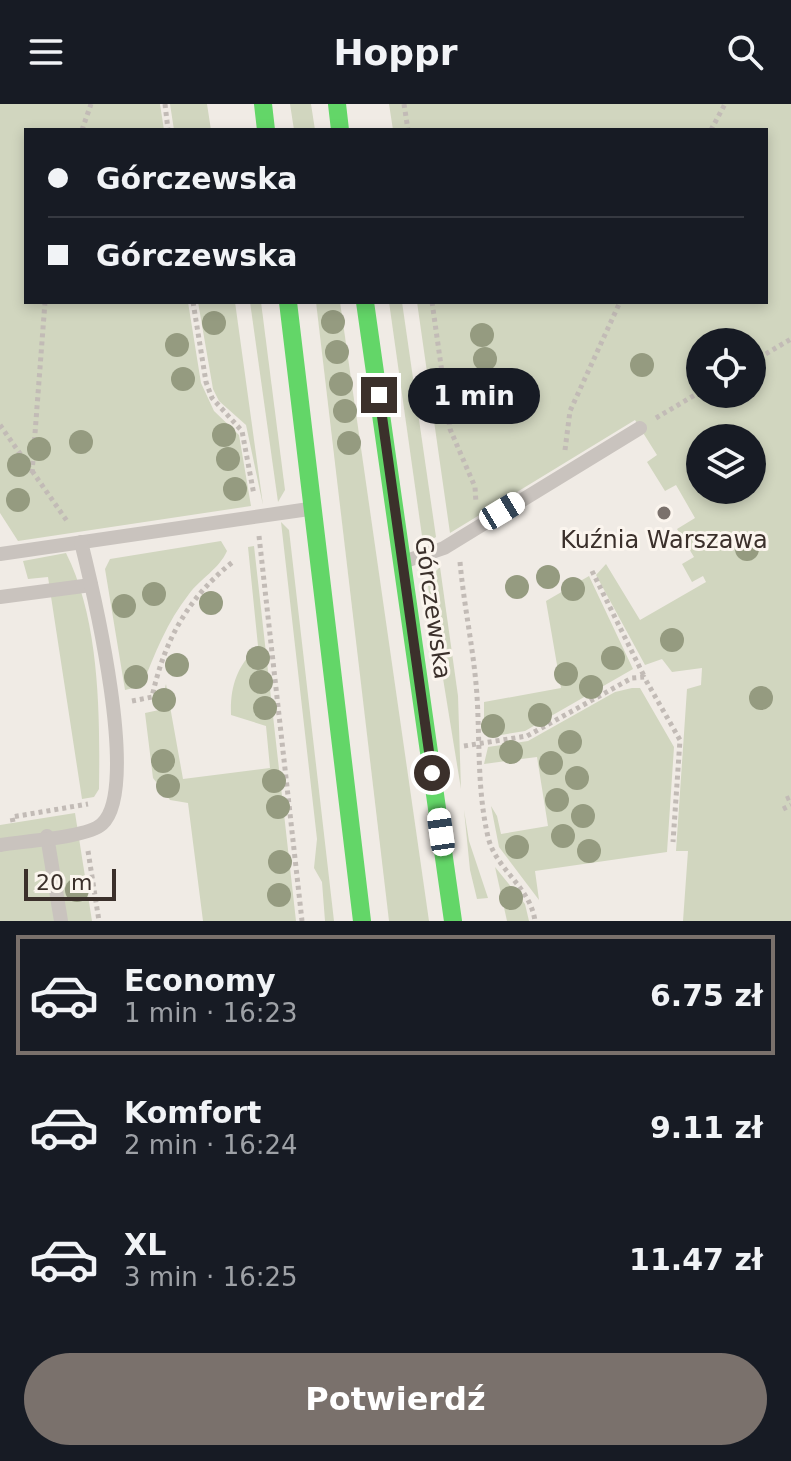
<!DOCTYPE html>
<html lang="pl">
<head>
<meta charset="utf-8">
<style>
	body { margin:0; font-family:"DejaVu Sans",sans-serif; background:#242831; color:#f1f3f6; height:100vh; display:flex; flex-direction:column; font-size:30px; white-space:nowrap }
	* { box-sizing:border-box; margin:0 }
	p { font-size:26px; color:#9ea1a6 }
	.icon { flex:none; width:44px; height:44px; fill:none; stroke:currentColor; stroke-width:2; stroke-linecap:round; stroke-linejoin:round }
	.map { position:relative; height:817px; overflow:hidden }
	.panel { display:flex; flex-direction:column; background:#171b24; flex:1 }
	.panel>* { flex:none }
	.top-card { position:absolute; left:24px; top:24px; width:744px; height:176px; border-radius:0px; box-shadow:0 4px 12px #0003; display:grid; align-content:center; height:176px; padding:0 24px; background:#171b24 }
	.fabs { position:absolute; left:686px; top:224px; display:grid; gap:16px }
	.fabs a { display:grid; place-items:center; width:80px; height:80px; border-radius:50%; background:#171b24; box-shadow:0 4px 12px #0003; font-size:40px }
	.scale { position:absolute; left:24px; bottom:20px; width:92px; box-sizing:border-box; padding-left:8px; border:4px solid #3b302b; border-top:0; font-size:22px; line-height:28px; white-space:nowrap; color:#3b302b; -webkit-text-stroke:6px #fbf5ee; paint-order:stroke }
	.end { position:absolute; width:36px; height:36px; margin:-18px; border:10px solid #3b302b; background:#fff; box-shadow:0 0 0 4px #fff }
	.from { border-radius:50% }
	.bubble { position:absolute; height:56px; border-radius:28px; background:#171b24; box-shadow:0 4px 12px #0003; font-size:26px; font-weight:800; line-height:56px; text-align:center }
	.car { position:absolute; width:24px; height:48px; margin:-24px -12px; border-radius:10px; box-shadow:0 0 6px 2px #0007; background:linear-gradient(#fff 24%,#345 0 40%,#fff 0 76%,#345 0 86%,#fff 0) }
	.top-card b { display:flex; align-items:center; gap:28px; height:76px; font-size:30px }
	.top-card b+b { border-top:2px solid #363941 }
	.top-card i { width:20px; height:20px; background:#f1f3f6 }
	ul { padding:14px 0 0; list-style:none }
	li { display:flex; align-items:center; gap:24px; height:120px; margin:0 16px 12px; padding:0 8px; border:4px solid transparent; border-radius:0px }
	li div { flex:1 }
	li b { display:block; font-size:30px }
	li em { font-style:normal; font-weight:800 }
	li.on { border-color:#7a716c }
	li>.icon { width:72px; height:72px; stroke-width:1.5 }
	.cta { display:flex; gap:16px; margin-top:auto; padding:16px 24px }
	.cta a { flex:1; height:92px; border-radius:48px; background:#7a716c; color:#fff; font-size:32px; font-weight:800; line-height:92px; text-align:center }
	header { display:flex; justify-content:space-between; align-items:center; height:104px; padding:0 24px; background:#171b24; font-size:36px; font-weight:800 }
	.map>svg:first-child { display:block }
	.green { fill:#d1d6bf; fill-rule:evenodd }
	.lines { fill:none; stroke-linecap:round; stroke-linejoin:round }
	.path { stroke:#c2bbb6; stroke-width:5; stroke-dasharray:4 4; stroke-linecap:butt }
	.lane { stroke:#c9c3be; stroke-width:14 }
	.fast { stroke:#63d668; stroke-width:18 }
	.tree { fill:#959b80 }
	.route { stroke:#3b302b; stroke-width:10 }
	.poi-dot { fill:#7a716c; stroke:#fbf5ee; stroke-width:3 }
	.labels { text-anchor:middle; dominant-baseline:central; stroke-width:6; stroke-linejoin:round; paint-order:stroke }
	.poi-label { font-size:24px; fill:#3b302b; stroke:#fbf5ee }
	.street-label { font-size:24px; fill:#3b302b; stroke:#fbf5ee }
</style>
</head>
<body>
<header><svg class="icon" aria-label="menu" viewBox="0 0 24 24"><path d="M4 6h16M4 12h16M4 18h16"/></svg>Hoppr<svg class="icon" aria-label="search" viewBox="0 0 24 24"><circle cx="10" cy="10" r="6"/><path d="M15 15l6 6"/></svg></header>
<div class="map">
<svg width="791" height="817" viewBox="0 0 791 817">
	<rect width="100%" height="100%" fill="#f0ebe5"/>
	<g class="green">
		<polygon points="0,0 160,0 164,26 26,26 26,198 188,198 201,279 214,307 239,331 251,402 18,437 0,409"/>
		<polygon points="170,0 207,0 211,26 174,26"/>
		<polygon points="290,0 311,0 315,26 294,26"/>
		<path d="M389,0h402v817h-108l5,-70h-12l11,-162 14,-4 1,-17 -30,4 -10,-13 -17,6 -49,-90 10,-11 34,56 66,-38 -3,-6 -11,6 -10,-18 12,-7 -17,-28 18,-11 -19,-33 -11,6 -18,-29 10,-7 -22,-35 -185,113 -33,-231h349v-172h-373zM700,238h52v52h-52zM700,334h52v52h-52z"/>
		<polygon points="198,198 235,198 263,401 246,321 219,297 213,285"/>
		<polygon points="250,198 261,198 285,386 278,398"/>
		<polygon points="316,198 340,198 429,817 389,817"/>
		<polygon points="389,198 402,198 436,433 426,439 422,432"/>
		<polygon points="281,418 289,426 334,817 325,817 322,778 314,764 317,735"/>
		<path d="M221,437l6,10c-8,18 -27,28 -38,43 -22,28 -34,59 -47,92l-17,4 -20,-121 5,-10z"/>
		<path d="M254,442l42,375h-93l-15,-118 -18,-3 -17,-22 -8,-65 14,-3 7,-26 17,95 87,-11 -4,-42 -35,-11c-1,-29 6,-49 27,-69l-10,-99z"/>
		<path d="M66,449c34,68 34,162 33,236l-5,8 -12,2 -34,-222 -20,2 -5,-18z"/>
		<polygon points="440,463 458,592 461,685 427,476"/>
		<polygon points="589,472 633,565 525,627 489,633 484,629 484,598 561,584 546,497"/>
		<polygon points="632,584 640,584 674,643 667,748 535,767 539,796 499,743 491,702 497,712 501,730 548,722 537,653 484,660 488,643 528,637 615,588"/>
		<polygon points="464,706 469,737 488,794 477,795 470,766"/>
		<polygon points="75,709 92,817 0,817 0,721"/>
		<polygon points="495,763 525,800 529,817 507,817"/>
	</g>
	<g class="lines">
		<g class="path">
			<polyline points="165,0 168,26"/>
			<polyline points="404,0 408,26"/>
			<polyline points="82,26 91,0"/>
			<polyline points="711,26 725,0"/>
			<polyline points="193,198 206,278 212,294 242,327 254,391"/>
			<polyline points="432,198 450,325 475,383 476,399"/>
			<polyline points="752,258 791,235"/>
			<polyline points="656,314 700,288"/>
			<polyline points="0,321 67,417"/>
			<polyline points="565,346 570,307 620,198"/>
			<polyline points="32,369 45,198"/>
			<polyline points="259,432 302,817"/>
			<path d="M460,458c4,45 14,89 17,134 3,48 0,93 11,141 8,33 42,49 47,84"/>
			<polyline points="592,467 644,572"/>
			<path d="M132,597l20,-4c12,-56 36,-100 82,-136"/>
			<polyline points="464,642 527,632 632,574 644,573 680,636 673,738"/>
			<polyline points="786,695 791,693"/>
			<polyline points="783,705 791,701"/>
			<polyline points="13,718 12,713 88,700"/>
			<polyline points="88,747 99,817"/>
		</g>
		<g class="lane">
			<polyline points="0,450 309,405"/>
			<polyline points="403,458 444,444 640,324"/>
			<polyline points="0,493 91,481"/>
			<polyline points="47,732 61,817"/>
			<path d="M0,741c22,-4 87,-7 102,-21 39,-34 -9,-234 -21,-282"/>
		</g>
		<g class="fast">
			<polyline points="263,0 266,26"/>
			<polyline points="337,0 340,26"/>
			<polyline points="288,198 362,817"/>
			<polyline points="365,198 453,817"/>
		</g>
	</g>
	<g class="tree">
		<circle cx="333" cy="218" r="12"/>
		<circle cx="214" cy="219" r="12"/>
		<circle cx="482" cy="231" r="12"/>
		<circle cx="177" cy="241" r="12"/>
		<circle cx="337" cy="248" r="12"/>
		<circle cx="485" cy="255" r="12"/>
		<circle cx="642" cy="261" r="12"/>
		<circle cx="183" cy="275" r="12"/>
		<circle cx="341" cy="280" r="12"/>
		<circle cx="345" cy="307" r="12"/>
		<circle cx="224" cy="331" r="12"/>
		<circle cx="81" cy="338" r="12"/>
		<circle cx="349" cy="339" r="12"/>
		<circle cx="39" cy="345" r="12"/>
		<circle cx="228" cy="355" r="12"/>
		<circle cx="19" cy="361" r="12"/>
		<circle cx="235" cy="385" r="12"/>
		<circle cx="18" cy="396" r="12"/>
		<circle cx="747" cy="445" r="12"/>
		<circle cx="548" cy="473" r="12"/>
		<circle cx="517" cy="483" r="12"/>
		<circle cx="573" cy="485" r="12"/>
		<circle cx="154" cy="490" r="12"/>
		<circle cx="211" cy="499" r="12"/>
		<circle cx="124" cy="502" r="12"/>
		<circle cx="672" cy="536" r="12"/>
		<circle cx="258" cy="554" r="12"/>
		<circle cx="613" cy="554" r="12"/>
		<circle cx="177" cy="561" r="12"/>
		<circle cx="566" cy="570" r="12"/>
		<circle cx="136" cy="573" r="12"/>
		<circle cx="261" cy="578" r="12"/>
		<circle cx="591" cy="583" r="12"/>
		<circle cx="761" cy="594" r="12"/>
		<circle cx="164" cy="596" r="12"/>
		<circle cx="265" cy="604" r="12"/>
		<circle cx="540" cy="611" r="12"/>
		<circle cx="493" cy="622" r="12"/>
		<circle cx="570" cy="638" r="12"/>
		<circle cx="511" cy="648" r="12"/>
		<circle cx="163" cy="657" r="12"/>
		<circle cx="551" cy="659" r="12"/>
		<circle cx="577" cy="674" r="12"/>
		<circle cx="274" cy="677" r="12"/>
		<circle cx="168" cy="682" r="12"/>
		<circle cx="557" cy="696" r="12"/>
		<circle cx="278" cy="703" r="12"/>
		<circle cx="583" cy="712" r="12"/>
		<circle cx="563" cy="732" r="12"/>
		<circle cx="517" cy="743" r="12"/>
		<circle cx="589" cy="747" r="12"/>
		<circle cx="280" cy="758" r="12"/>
		<circle cx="77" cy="786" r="12"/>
		<circle cx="279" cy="791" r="12"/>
		<circle cx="511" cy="794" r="12"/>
	</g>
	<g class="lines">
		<polyline class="route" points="379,291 432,669"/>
	</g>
	<circle class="poi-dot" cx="664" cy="409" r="8"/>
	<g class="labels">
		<g class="poi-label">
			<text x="664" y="436">Kuźnia Warszawa</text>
		</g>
		<g class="street-label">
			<text transform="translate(433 504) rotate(82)">Górczewska</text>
		</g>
	</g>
</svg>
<div class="fabs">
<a><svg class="icon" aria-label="locate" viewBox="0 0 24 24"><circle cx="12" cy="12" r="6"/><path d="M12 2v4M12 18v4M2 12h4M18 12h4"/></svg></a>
<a><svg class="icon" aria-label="layers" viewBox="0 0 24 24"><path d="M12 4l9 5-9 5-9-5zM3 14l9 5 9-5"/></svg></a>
</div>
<div class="scale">20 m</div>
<i class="end from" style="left:432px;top:669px"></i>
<i class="end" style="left:379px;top:291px"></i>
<div class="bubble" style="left:408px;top:264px;width:132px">1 min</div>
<i class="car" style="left:502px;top:407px;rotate:59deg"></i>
<i class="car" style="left:441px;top:728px;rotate:352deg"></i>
<div class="top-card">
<b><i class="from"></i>Górczewska</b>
<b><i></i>Górczewska</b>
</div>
</div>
<section class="panel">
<ul>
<li class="on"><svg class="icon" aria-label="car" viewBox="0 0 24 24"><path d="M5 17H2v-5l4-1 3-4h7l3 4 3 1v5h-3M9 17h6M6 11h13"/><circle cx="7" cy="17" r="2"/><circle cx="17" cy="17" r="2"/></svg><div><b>Economy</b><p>1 min · 16:23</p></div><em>6.75 zł</em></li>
<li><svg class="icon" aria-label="car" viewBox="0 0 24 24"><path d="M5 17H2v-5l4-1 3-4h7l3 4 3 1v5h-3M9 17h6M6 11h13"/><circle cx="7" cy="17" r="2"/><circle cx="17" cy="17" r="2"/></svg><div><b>Komfort</b><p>2 min · 16:24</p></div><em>9.11 zł</em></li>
<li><svg class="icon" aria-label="car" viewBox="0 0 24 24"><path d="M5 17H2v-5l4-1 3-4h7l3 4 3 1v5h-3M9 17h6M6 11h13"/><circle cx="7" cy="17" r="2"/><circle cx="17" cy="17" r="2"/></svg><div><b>XL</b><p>3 min · 16:25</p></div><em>11.47 zł</em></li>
</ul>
<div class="cta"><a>Potwierdź</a></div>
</section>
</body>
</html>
